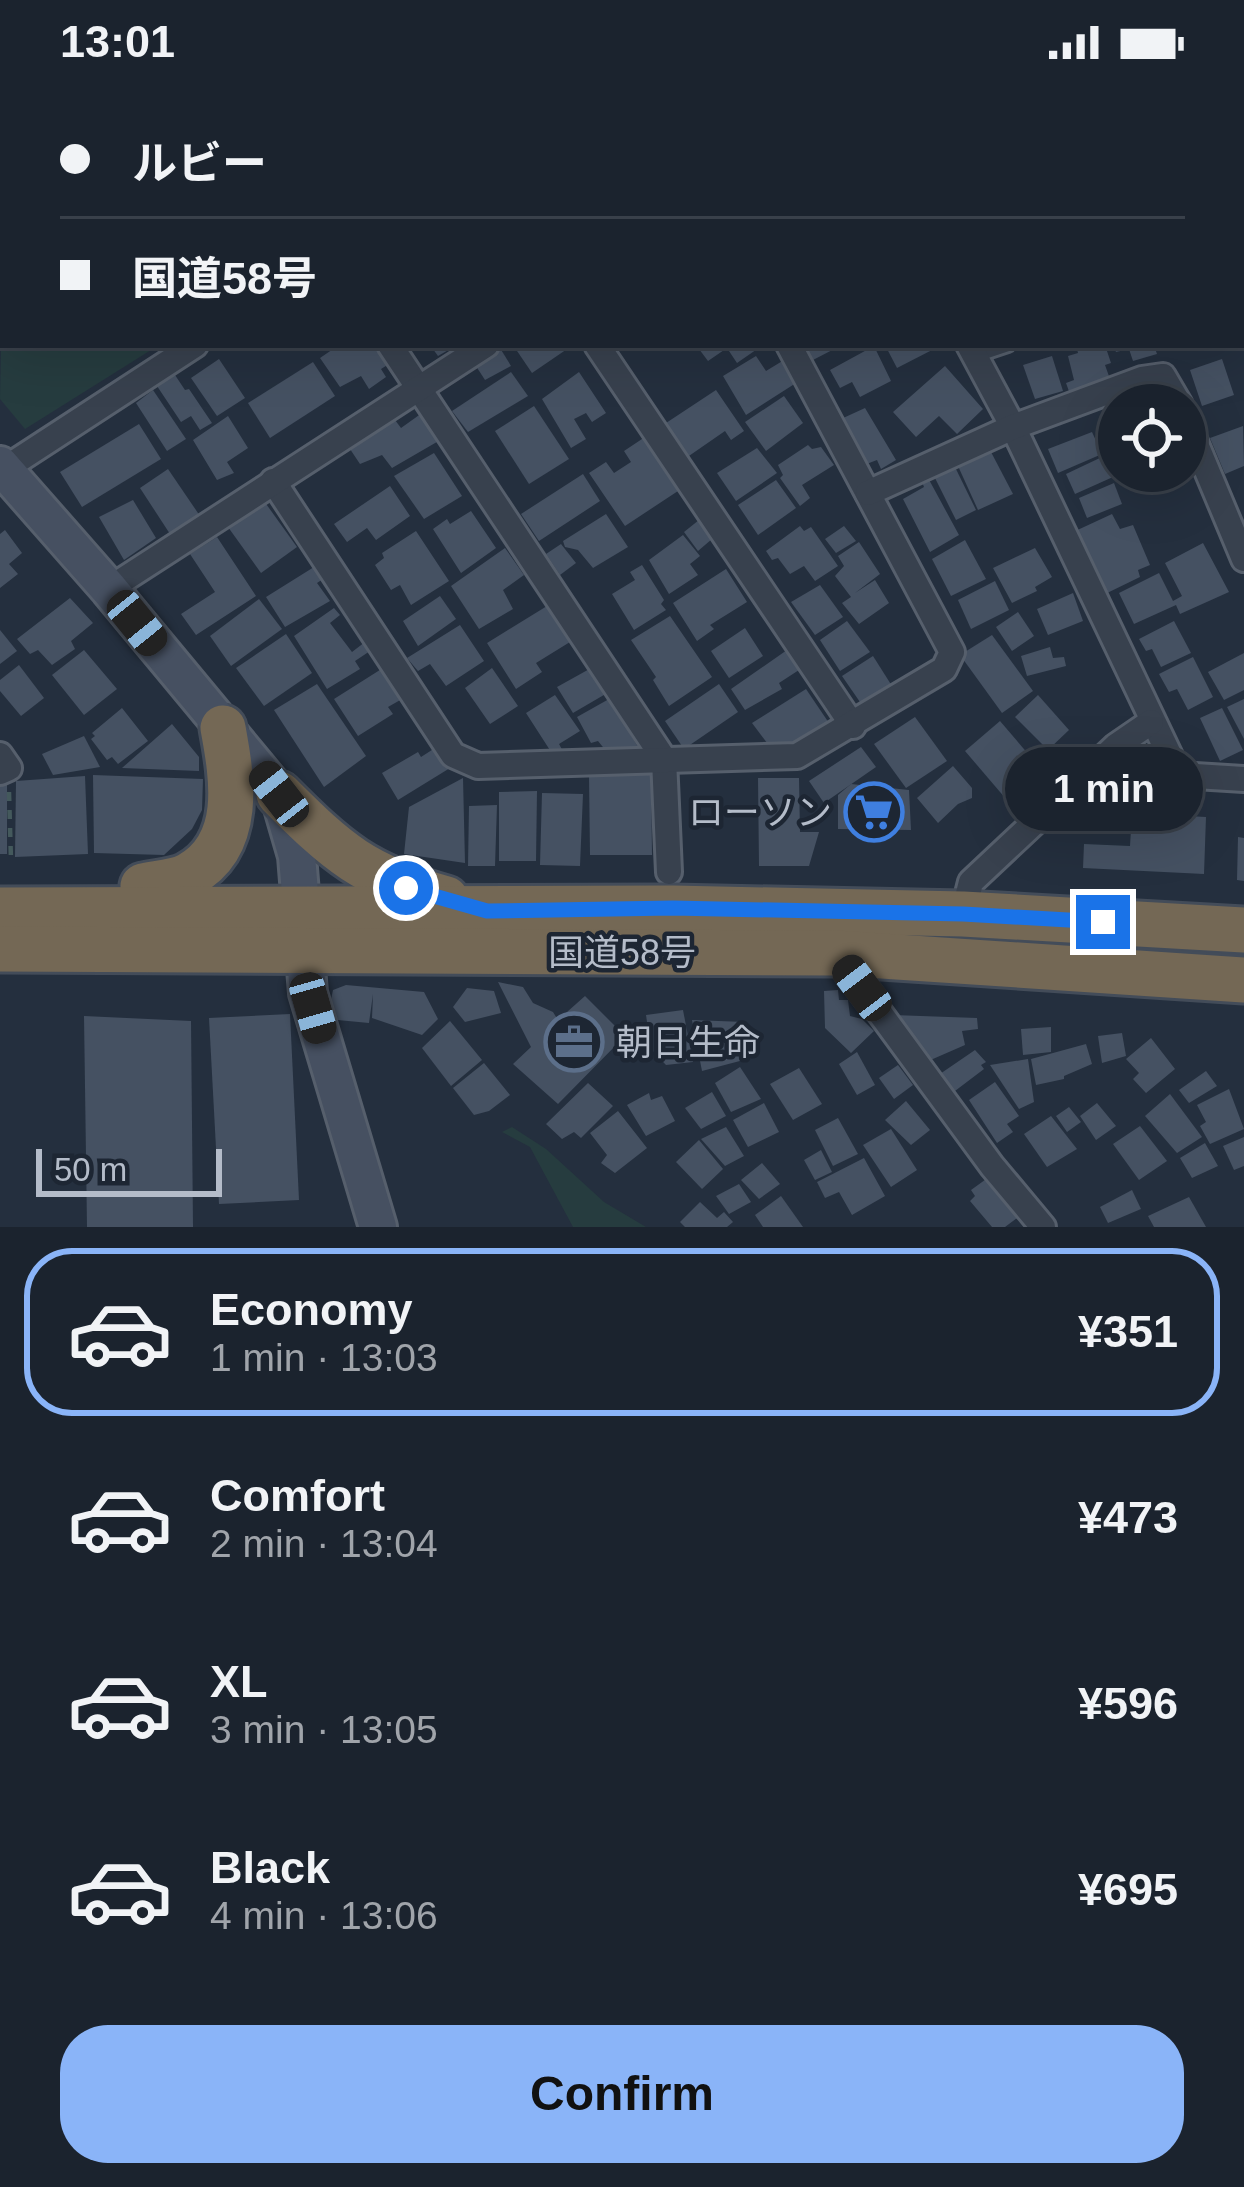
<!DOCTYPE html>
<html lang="en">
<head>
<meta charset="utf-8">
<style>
	body { margin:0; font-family:Helvetica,"Noto Sans JP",sans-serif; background:#242b36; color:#f1f3f6; height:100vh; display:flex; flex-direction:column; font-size:45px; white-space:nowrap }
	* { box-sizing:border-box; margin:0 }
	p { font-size:39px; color:#a0a4aa }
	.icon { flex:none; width:66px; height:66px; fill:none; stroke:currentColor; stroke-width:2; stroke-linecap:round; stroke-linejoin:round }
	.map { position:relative; height:1143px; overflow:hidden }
	.side { display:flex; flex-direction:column; background:#1b232e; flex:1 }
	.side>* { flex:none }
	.banner { position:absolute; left:0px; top:0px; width:1245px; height:264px; box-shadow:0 12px 48px #0002,0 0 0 3px #39404a; display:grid; align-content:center; height:264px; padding:0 60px; background:#1b232e }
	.fabs { position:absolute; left:1098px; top:300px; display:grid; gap:24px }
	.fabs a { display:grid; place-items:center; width:108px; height:108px; border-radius:50%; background:#1b232e; box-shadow:0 12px 48px #0002,0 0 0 3px #39404a; font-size:60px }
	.scale { position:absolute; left:36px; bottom:30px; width:186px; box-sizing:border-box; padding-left:12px; border:6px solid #b4bcc9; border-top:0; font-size:33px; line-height:42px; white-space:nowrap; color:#b4bcc9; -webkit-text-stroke:9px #1d2633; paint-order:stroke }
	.end { position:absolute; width:54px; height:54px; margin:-27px; border:15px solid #1a73e8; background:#fff; box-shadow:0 0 0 6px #fff }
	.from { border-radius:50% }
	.bubble { position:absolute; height:84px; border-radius:42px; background:#1b232e; box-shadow:0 12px 48px #0002,0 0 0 3px #39404a; font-size:39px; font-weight:700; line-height:84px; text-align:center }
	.car { position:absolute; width:36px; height:72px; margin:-36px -18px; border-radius:15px; box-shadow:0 0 9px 3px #0007; background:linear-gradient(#222 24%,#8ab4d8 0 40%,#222 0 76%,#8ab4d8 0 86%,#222 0) }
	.banner b { display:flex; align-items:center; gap:42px; height:114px; font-size:45px }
	.banner b+b { border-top:3px solid #39404a }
	.banner i { width:30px; height:30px; background:#f1f3f6 }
	ul { padding:21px 0 0; list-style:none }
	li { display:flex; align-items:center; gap:36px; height:168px; margin:0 24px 18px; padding:0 36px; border:6px solid transparent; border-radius:48px }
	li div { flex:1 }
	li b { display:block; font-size:45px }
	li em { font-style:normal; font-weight:700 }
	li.selected { border-color:#8ab4f8 }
	li>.icon { width:108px; height:108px; stroke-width:1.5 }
	.cta { display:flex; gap:24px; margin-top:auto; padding:24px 60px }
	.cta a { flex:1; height:138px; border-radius:48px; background:#8ab4f8; color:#111; font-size:48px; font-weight:700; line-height:138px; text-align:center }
	.status { display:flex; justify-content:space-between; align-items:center; height:84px; padding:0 60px; background:#1b232e; direction:ltr }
	.status svg { height:33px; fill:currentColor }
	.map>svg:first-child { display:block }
	.green { fill:#263c3f }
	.building { fill:#455162 }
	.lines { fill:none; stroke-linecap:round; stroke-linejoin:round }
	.lane-casing { stroke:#565f6c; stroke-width:18 }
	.street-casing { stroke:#565f6c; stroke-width:30 }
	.secondary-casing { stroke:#565f6c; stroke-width:42 }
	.highway-casing { stroke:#434c59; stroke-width:51 }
	.path { stroke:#44595c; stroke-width:4.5; stroke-dasharray:9 9; stroke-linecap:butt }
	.lane { stroke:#38414e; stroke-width:12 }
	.street { stroke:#38414e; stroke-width:24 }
	.secondary { stroke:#465061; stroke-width:36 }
	.highway { stroke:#746855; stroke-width:45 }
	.route { stroke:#1a73e8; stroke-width:15 }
	.labels { text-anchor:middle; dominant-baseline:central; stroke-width:9; stroke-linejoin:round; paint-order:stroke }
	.poi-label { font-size:36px; fill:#b4bcc9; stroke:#1d2633; text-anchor:end }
	.street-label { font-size:36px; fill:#b4bcc9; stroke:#1d2633 }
</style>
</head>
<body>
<div class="status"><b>13:01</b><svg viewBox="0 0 49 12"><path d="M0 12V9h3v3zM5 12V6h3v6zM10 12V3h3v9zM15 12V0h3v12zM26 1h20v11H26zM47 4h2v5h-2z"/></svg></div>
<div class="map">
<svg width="1244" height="1143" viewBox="0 0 1244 1143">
	<rect width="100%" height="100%" fill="#242f3e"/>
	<g class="green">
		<polygon points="3,157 3,261 159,261 25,345 0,315"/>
		<polygon points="512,1043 546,1065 604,1118 646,1143 573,1143 530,1063 502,1048"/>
	</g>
	<g class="building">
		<polygon points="339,261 376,261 389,280 381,285 386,293 369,305 361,292 340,303 320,274"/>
		<polygon points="430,261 457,261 438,272"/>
		<polygon points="513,261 573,261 532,289"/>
		<polygon points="696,261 763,261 737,279 727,264 708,277"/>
		<polygon points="803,261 842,261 811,277"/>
		<polygon points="885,261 933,261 934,265 897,284"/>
		<polygon points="1076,261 1105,261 1111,279 1105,281 1110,295 1071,313 1066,299 1074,296 1068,272 1078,269"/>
		<polygon points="1113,261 1154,261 1157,270 1133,277 1129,265 1116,268"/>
		<polygon points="874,262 891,297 860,313 852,298 840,304 830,286"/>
		<polygon points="500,264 511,282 485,296 474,279"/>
		<polygon points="756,272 766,287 784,276 796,299 746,331 723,292"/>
		<polygon points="1052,272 1063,307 1035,315 1023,281"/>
		<polygon points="219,275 245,314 217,332 191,294"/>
		<polygon points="1222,275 1234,311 1202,322 1190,286"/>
		<polygon points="313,278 335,312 270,354 248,319"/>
		<polygon points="945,282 983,325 957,350 939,332 916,353 893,328"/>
		<polygon points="511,288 528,312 468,348 452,327"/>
		<polygon points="579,288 606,329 592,338 586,329 574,335 586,355 571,364 542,315"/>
		<polygon points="175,291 185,306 189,305 212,339 200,346 191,332 181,338 157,302"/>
		<polygon points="153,306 186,355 167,367 136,319"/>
		<polygon points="716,306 744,347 731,356 725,347 686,374 663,341"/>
		<polygon points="784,312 803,339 766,367 745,338"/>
		<polygon points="534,322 569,375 529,400 495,347"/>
		<polygon points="865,324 896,376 881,385 877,376 864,381 841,335"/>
		<polygon points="422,329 442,355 392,384 382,371 360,380 346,359 383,337 387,341 395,336 401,344"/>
		<polygon points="228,332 248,364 227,378 234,389 217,396 193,356"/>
		<polygon points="139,340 161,375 82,423 60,388"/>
		<polygon points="1243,342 1244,382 1225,390 1210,354"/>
		<polygon points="1092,348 1102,370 1058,389 1048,365"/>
		<polygon points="645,353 678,407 625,442 589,389 606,378 614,389 631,378 624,367"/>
		<polygon points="808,361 812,365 821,363 834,381 802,401 810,414 800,422 780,394 783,391 778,381"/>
		<polygon points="757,364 777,389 736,417 717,389"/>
		<polygon points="991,368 1013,410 978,426 958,382"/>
		<polygon points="434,369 462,412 424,435 394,392"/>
		<polygon points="1104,372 1113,393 1075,410 1066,390"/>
		<polygon points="954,381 976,426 956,436 933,390"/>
		<polygon points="168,385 200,432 170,450 140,404"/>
		<polygon points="583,390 600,417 539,457 521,430"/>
		<polygon points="927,392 959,451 930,468 903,415 924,403 921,395"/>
		<polygon points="776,396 796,424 758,451 738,421"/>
		<polygon points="1114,399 1122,420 1087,434 1079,414"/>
		<polygon points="390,402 410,432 376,456 367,444 347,458 334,440"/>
		<polygon points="133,416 156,454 124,476 99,433"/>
		<polygon points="264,417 297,463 261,489 228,443"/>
		<polygon points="471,427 496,464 461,489 433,445 447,435 450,440"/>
		<polygon points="606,430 628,463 593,484 578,466 565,463 563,457"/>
		<polygon points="1112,430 1120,445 1133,441 1150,481 1138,486 1140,493 1103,511 1071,449"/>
		<polygon points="699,436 712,455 698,467 684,448"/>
		<polygon points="800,442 804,447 811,443 838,482 815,497 804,482 790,490 778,474 772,476 766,467"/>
		<polygon points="844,442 856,457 836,469 825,455"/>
		<polygon points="5,446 22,469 9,480 18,490 0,504 0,450"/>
		<polygon points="416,447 449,497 411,521 400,501 391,506 375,481 384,474 382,469"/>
		<polygon points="683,451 700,472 690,480 698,491 669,510 649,476"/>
		<polygon points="217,453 256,512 196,551 181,530 215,508 190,470"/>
		<polygon points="965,456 986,495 951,512 932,475"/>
		<polygon points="859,458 880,490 855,509 875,496 889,519 859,540 842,519 851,513 835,492 844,482 838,472"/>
		<polygon points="1203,459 1229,508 1180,530 1176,521 1134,540 1119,509 1159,489 1173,517 1182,512 1165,479"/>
		<polygon points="561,460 576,479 560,491 546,470"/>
		<polygon points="505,464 524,491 503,506 513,525 479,545 451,502"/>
		<polygon points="1035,464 1052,493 1035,503 1037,507 1012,519 993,484"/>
		<polygon points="642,481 664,516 661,520 666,526 634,546 612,510 635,496 630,488"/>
		<polygon points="314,483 323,495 317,499 330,517 285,543 266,513"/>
		<polygon points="726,485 747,518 710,541 714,545 697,557 673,519"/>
		<polygon points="995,497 1009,526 971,545 958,516"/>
		<polygon points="820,501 843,533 815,551 791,518"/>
		<polygon points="1073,509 1083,537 1048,551 1037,525"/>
		<polygon points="440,512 456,535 418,562 403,537"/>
		<polygon points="70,514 93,539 71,557 75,565 52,581 38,566 30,570 17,555"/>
		<polygon points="259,515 282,545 231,582 210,552"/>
		<polygon points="547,522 570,558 536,579 542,588 516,605 487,559"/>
		<polygon points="334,524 340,531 330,539 352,568 365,558 370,567 355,577 360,585 327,605 294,552"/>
		<polygon points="1018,528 1034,552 1012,567 996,543"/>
		<polygon points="670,532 712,593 669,622 653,596 656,593 631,556"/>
		<polygon points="847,537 870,568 840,587 820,556"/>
		<polygon points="1174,537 1191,569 1161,583 1152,565 1146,567 1139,555"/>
		<polygon points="460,541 484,577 446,602 430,580 418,587 407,574"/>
		<polygon points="745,544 763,572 729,594 711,567"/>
		<polygon points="0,546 17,567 0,580"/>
		<polygon points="286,550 312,589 264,622 236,584"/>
		<polygon points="992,551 1033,607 1002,629 960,571"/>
		<polygon points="1050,563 1053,574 1064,573 1066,582 1027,592 1021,572"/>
		<polygon points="84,566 117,605 84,631 52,591"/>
		<polygon points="787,566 799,586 779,599 782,605 745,626 731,605"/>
		<polygon points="1244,569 1244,606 1224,616 1208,588"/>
		<polygon points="873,572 892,602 862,621 842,592"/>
		<polygon points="1193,573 1213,613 1188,626 1177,605 1169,608 1159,590"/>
		<polygon points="19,581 44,614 21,632 0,607 0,596"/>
		<polygon points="593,583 609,608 573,629 557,603"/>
		<polygon points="383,584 402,615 388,623 393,630 358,652 334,615"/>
		<polygon points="492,584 518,622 490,640 465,604"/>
		<polygon points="317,600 366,672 324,703 274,626"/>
		<polygon points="719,600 738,628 684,665 665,637"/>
		<polygon points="806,605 831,642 793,668 773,667 752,639"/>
		<polygon points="555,611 580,647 559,660 565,671 555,674 526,629"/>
		<polygon points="1038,611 1069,646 1048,666 1015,633"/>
		<polygon points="609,615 638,663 633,673 611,673 598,657 591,659 577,633"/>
		<polygon points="1244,615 1244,655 1227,623"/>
		<polygon points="122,624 148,657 118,680 112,673 107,676 91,655 95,652 92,649"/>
		<polygon points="1222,624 1243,666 1220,677 1200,634"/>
		<polygon points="915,633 947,677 906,704 874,660"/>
		<polygon points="1000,637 1041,685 1006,715 965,667"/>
		<polygon points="172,640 199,673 199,687 122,684"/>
		<polygon points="84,652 100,683 53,691 42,670"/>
		<polygon points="861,663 876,683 824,719 809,697"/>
		<polygon points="435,664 450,684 398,716 382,689 418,668 421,673"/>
		<polygon points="1146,669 1166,698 1143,712 1126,680"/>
		<polygon points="1057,673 1074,693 1061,707 1043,683"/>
		<polygon points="1119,678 1134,702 1121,709 1118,706 1100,712 1091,696"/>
		<polygon points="953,682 972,704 972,714 958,720 938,739 917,714"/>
		<polygon points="651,690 652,771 590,771 589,691"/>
		<polygon points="93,691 203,695 202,726 192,745 164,771 94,769"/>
		<polygon points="85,692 88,770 15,773 16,697"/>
		<polygon points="463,694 465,779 404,770 409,723"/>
		<polygon points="758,694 799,694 800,748 819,748 809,782 759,782"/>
		<polygon points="851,700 909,706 911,746 838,745 838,711"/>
		<rect x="0" y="701" width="7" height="69"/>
		<polygon points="537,707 536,777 499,777 499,708"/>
		<polygon points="542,709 583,710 580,782 540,781"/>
		<polygon points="497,721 495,782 468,782 469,722"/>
		<polygon points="1132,729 1206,733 1204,790 1083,784 1084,760 1130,762"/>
		<polygon points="1238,753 1244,754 1244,797 1237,796"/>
		<polygon points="498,898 523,903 533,919 553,928 558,936 585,912 625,952 558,1020 513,980 531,963"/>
		<polygon points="346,901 424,908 438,935 422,951 372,934 373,910 369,939 327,935 333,906"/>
		<polygon points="467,904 494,907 501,929 465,938 453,923"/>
		<polygon points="838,906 839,916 848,916 850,932 862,935 874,947 851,969 825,944 824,907"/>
		<polygon points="683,926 693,978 666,981 651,965 646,931"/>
		<polygon points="290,930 299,1116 219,1120 209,934"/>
		<polygon points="893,931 977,934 978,945 962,947 965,961 926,978"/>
		<polygon points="84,932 191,937 193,1143 87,1143"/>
		<polygon points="692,936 745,938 755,973 702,987"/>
		<polygon points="450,937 482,976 451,1002 422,964"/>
		<polygon points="1051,943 1051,968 1023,971 1021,945"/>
		<polygon points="1122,949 1126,972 1102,979 1098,952"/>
		<polygon points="1151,954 1175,985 1146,1009 1133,995 1139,989 1126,975"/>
		<polygon points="1086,960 1092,980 1064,992 1064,995 1036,1001 1031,975"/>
		<polygon points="975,966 986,978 981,981 984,985 951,1010 937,992"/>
		<polygon points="857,968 875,1001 857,1011 839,980"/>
		<polygon points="1028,975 1034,1018 1019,1025 990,981"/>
		<polygon points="484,979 510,1011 489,1027 474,1031 453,1004"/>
		<polygon points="898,981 913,1001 894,1015 879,994"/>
		<polygon points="740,983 761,1015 731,1028 715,999"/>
		<polygon points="799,984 822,1020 793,1036 770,1000"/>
		<polygon points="1206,987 1217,1002 1189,1019 1179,1006"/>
		<polygon points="995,998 1019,1032 1007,1040 1013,1048 997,1059 969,1016"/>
		<polygon points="588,999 613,1022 581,1054 574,1048 562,1055 546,1040"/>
		<polygon points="1229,1005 1244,1045 1210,1060 1200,1042 1206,1038 1197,1021"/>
		<polygon points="712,1008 726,1032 701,1045 685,1024"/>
		<polygon points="649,1009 651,1016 662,1012 675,1037 646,1052 627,1021"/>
		<polygon points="1170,1010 1202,1053 1177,1069 1145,1032"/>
		<polygon points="906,1017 930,1046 911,1061 885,1036"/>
		<polygon points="764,1019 779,1048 748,1063 733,1036"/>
		<polygon points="1097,1019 1116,1042 1096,1056 1080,1032"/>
		<polygon points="1069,1023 1081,1038 1067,1048 1056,1032"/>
		<polygon points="618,1027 647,1064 615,1089 601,1079 607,1071 590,1049"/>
		<polygon points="1051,1032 1077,1065 1047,1083 1024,1050"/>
		<polygon points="838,1034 858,1070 833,1082 815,1046"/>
		<polygon points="1140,1042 1167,1077 1139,1096 1113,1060"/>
		<polygon points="726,1043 744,1072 725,1082 701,1055"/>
		<polygon points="891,1045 917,1086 891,1103 863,1061"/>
		<polygon points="1244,1053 1244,1082 1234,1086 1223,1062"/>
		<polygon points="699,1056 723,1085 702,1105 676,1078"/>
		<polygon points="1205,1059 1218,1082 1192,1094 1180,1074"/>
		<polygon points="821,1066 832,1088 815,1096 804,1076"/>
		<polygon points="864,1074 885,1112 852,1131 839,1108 825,1114 817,1098"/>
		<polygon points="762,1079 780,1100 759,1115 741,1096"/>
		<polygon points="989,1093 1021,1131 1005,1143 992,1143 970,1117 975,1112 971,1106"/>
		<polygon points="739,1100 751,1118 729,1130 716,1112"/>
		<polygon points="1132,1106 1141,1125 1108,1139 1100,1123"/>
		<polygon points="781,1112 803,1143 763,1143 755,1131"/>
		<polygon points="1189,1113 1206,1143 1154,1143 1148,1132"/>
		<polygon points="700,1118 717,1134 724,1128 733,1138 727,1143 685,1143 680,1138"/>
	</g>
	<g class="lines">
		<defs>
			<polyline id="lane" points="975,272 1008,261"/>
			<g id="street">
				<polyline points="138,0 140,3"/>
				<polyline points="672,0 673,3"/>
				<polyline points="864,0 865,3"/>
				<polyline points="56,3 60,0"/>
				<polyline points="318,3 322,0"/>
				<polyline points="578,3 583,0"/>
				<polyline points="0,40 3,38"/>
				<polyline points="390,261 664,675 669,788"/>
				<polyline points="597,261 853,642"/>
				<polyline points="969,261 1013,343 1179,691 1244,695"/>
				<polyline points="1185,334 1244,475"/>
				<polyline points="0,388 195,261"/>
				<polyline points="273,397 453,671 478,682 797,672 944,585 952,568 789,261"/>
				<polyline points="868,409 1013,343 1142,295 1163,292 1180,321"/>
				<polyline points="109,505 486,261"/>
				<polyline points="0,671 9,684 0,688"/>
				<polyline points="963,830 971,798 1116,662 1151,638"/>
				<polyline points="836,869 992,1082 1043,1143"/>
			</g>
			<g id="secondary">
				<polyline points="1242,15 1244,23"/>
				<polyline points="0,381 109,505 279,710 297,772 308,909 378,1143"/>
			</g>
			<g id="highway">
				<path d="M279,710c59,59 85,82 167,105"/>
				<path d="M143,802c13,-3 34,-4 46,-11 55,-30 43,-98 34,-147"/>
				<polyline points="0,826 673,824 963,830 1244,846"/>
				<polyline points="0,865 836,869 1244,896"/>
			</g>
		</defs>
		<use href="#lane" class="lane-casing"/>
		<use href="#street" class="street-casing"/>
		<use href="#secondary" class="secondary-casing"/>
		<use href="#highway" class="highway-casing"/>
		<polyline class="path" points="9,708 11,776"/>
		<use href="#lane" class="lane"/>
		<use href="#street" class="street"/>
		<use href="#secondary" class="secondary"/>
		<use href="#highway" class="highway"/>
	</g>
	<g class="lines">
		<polyline class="route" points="406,804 487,827 673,824 963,830 1103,838"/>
	</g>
	<defs>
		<symbol id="supermarket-ring" viewBox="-11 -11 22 22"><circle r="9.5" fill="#1d2633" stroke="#3f7fe0" stroke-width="1.5"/><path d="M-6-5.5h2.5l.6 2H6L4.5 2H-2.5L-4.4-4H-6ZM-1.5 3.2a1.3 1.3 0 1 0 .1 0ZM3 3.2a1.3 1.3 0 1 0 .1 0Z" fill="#3f7fe0"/></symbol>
		<symbol id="office-ring" viewBox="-11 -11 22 22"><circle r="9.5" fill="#1d2633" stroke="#5c6f8a" stroke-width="1.5"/><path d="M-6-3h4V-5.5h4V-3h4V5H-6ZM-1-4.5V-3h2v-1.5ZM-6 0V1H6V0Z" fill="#5c6f8a"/></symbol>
	</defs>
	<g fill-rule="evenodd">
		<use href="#supermarket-ring" x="841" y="695" width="66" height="66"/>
		<use href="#office-ring" x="541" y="925" width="66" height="66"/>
	</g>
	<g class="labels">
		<g class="poi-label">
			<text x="832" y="728">ローソン</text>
			<text x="616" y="958" text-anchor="start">朝日生命</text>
		</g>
		<g class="street-label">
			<text x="622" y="868">国道58号</text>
		</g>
	</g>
</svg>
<div class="fabs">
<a><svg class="icon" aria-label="locate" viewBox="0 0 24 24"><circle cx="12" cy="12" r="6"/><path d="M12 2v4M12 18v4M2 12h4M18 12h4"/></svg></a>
</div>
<div class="scale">50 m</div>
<i class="end from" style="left:406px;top:804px"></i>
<i class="end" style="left:1103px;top:838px"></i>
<div class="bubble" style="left:1005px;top:663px;width:198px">1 min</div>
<i class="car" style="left:137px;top:539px;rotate:141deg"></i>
<i class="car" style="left:279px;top:710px;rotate:322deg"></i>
<i class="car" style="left:862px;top:904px;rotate:323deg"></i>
<i class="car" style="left:313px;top:924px;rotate:164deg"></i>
<div class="banner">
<b><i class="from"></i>ルビー</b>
<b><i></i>国道58号</b>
</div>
</div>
<section class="side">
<ul>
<li class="selected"><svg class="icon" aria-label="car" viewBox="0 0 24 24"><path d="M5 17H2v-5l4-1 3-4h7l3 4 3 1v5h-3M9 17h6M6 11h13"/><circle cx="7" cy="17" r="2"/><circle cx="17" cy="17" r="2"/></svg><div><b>Economy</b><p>1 min · 13:03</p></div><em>¥351</em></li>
<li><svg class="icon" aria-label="car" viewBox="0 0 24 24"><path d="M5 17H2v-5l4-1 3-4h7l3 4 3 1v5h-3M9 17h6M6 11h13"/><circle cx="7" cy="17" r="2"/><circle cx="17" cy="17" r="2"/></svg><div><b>Comfort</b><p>2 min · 13:04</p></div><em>¥473</em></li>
<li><svg class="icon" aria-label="car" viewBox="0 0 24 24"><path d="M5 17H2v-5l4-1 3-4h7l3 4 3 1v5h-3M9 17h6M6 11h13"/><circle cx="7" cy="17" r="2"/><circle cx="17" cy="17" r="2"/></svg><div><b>XL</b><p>3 min · 13:05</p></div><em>¥596</em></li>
<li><svg class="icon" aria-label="car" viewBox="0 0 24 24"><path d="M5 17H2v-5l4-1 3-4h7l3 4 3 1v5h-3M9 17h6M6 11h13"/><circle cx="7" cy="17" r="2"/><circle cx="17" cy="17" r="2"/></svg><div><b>Black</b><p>4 min · 13:06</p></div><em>¥695</em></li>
</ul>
<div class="cta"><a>Confirm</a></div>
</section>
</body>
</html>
